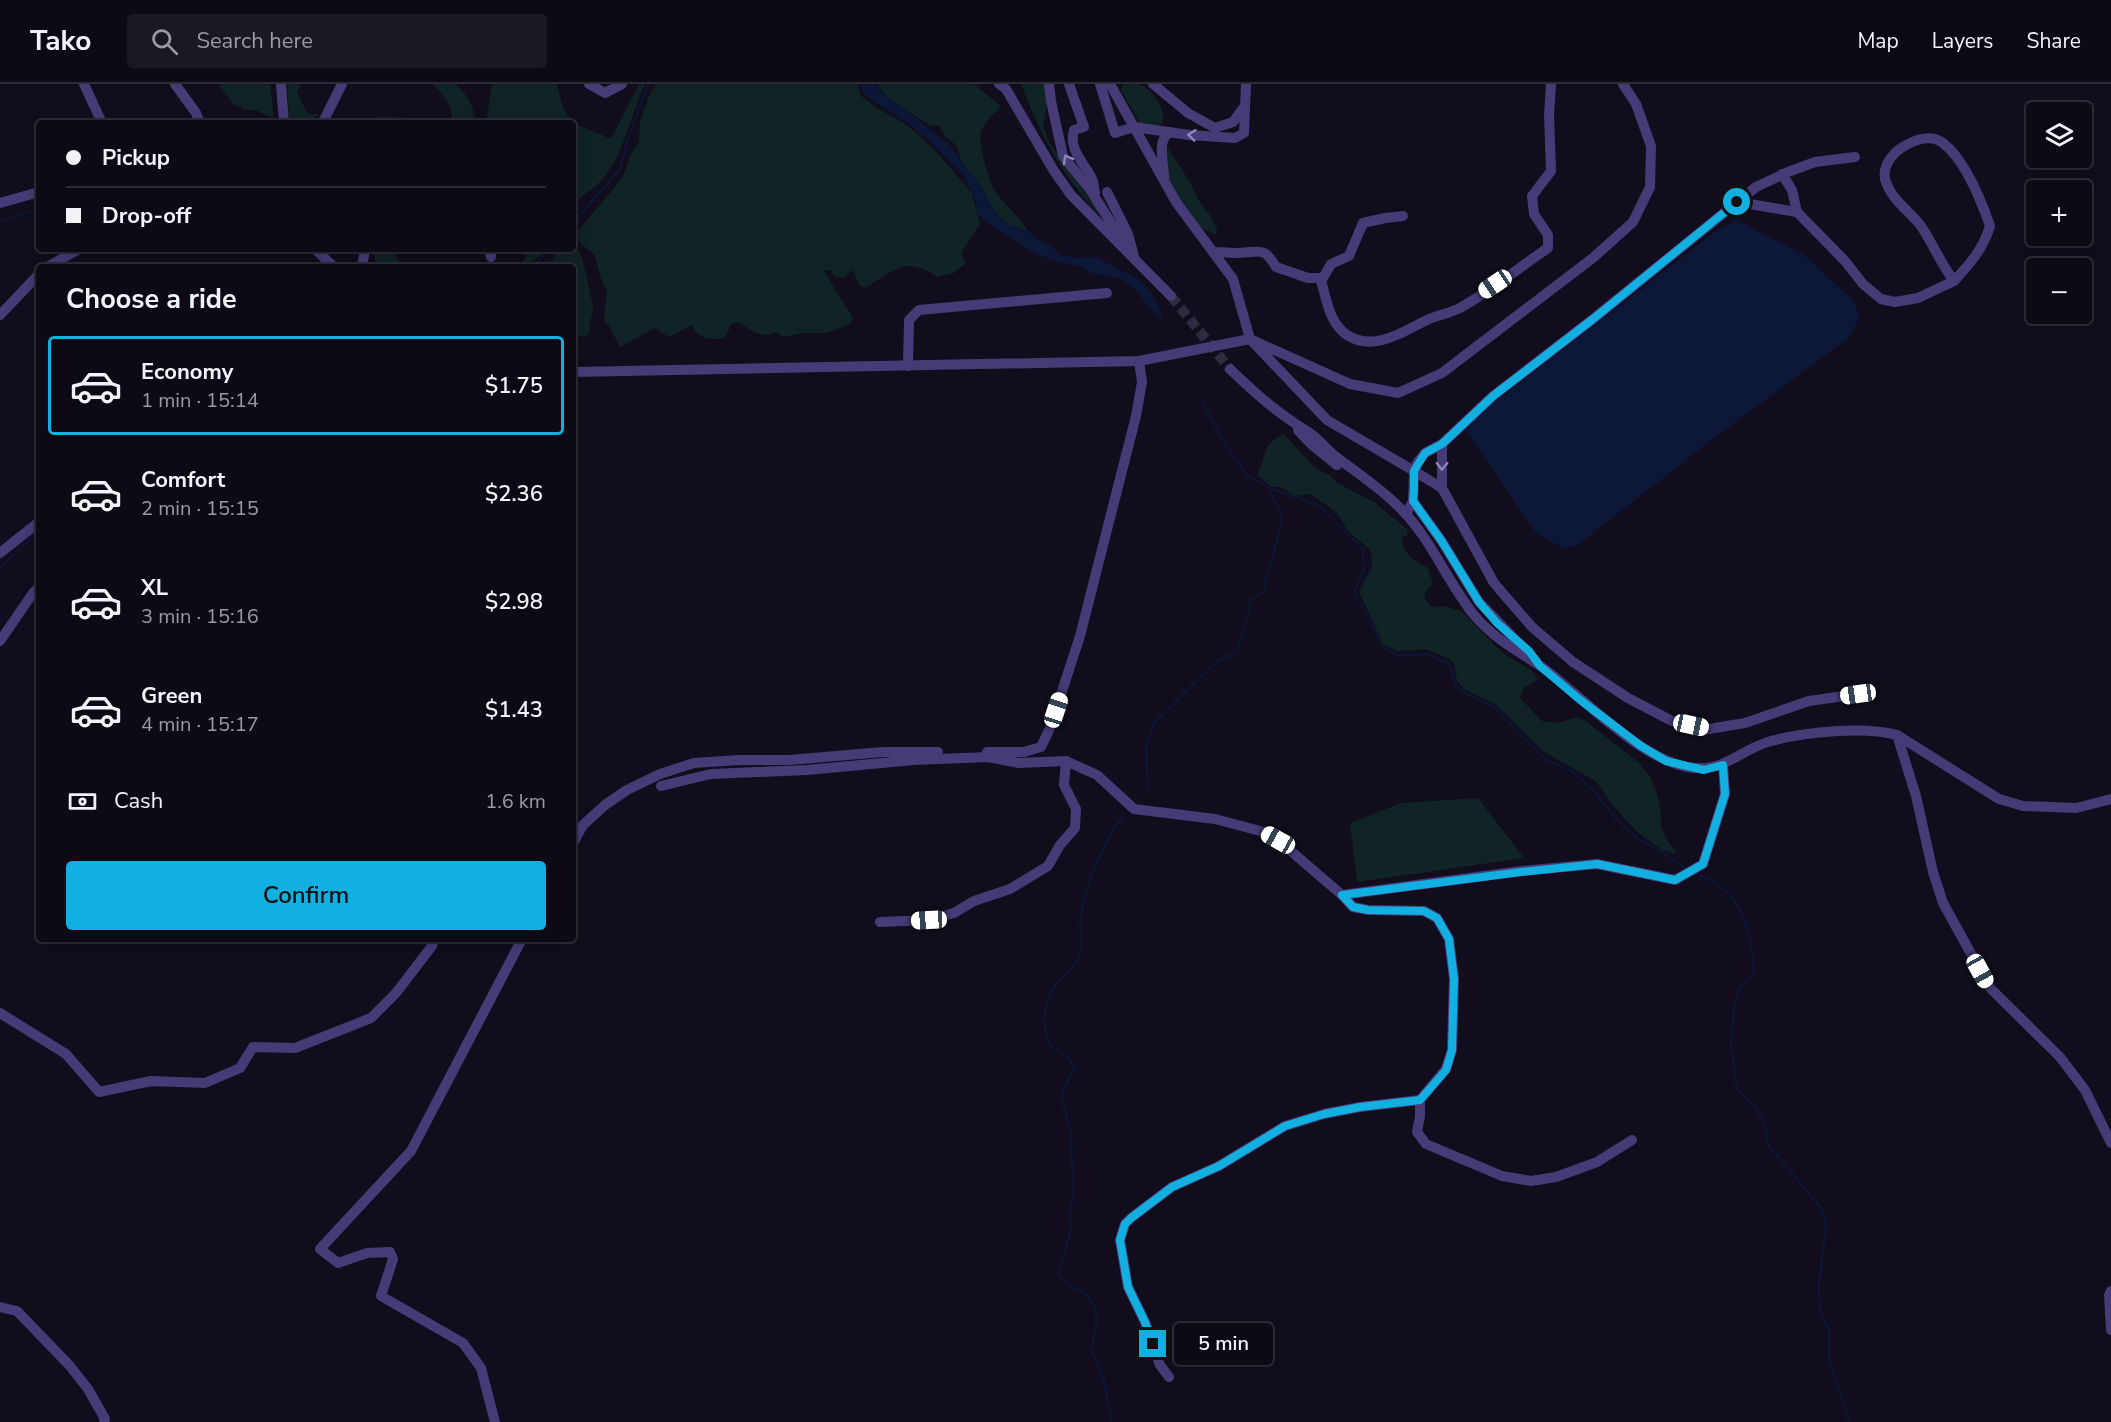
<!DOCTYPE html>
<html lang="en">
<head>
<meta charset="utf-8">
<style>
	body { margin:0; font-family:"Nunito Sans",sans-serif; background:#1b1822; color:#f1f3f6; height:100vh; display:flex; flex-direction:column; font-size:22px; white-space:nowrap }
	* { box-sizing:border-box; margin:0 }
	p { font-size:20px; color:#9a9aa0 }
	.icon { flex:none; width:33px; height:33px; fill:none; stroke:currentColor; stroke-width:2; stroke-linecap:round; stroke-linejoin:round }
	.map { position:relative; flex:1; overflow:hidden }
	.side { position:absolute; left:36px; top:180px; width:540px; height:678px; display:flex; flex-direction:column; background:#0d0a15; border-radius:6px; box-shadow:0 3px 15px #0003,0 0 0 2px #2d2b34 }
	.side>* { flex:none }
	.hud { position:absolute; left:36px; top:36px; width:540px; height:132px; border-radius:6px; box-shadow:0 3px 15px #0003,0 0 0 2px #2d2b34; display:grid; align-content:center; height:132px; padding:0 30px; background:#0d0a15 }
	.tools { position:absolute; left:2026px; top:18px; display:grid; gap:12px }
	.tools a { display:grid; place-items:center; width:66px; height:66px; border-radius:6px; background:#0d0a15; box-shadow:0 3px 15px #0003,0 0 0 2px #2d2b34; font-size:30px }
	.end { position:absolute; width:27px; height:27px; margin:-14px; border:8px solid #12b0e1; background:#111; box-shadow:0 0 0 3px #111 }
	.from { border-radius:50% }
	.bubble { position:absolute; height:42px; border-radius:6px; background:#0d0a15; box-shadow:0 3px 15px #0003,0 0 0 2px #2d2b34; font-size:20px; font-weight:600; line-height:42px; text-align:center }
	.car { position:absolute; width:18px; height:36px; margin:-18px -9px; border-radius:8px; box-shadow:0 0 4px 2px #0007; background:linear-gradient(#fff 24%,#345 0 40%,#fff 0 76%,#345 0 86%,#fff 0) }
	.hud b { display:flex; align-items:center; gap:21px; height:57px; font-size:22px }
	.hud b+b { border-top:2px solid #2d2b34 }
	.hud i { width:15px; height:15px; background:#f1f3f6 }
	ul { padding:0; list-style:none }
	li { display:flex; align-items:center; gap:18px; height:99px; margin:0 12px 9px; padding:0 18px; border:3px solid transparent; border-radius:6px }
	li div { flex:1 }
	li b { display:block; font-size:22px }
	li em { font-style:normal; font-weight:600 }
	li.selected { border-color:#12b0e1 }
	li>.icon { width:54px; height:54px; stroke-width:1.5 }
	h2 { padding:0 30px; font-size:27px; line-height:72px }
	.pay { display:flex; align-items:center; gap:15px; height:66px; padding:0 30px; font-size:22px }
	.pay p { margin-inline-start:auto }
	.cta { display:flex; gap:12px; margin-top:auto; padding:12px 30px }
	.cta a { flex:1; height:69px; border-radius:6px; background:#12b0e1; color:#111; font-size:24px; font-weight:600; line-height:69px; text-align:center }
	header { display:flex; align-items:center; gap:36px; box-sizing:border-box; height:84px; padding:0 30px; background:#0d0a15; border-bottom:2px solid #2d2b34 }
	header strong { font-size:28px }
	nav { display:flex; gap:33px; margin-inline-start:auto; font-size:21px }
	.search { width:420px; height:54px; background:#1b1822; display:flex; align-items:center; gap:15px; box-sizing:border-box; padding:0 21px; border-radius:6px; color:#9a9aa0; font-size:22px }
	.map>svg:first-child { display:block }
	.green { fill:#102325 }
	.water { fill:#0c1636 }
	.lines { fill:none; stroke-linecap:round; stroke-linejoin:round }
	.stream { stroke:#0c1636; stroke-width:2 }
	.minor-tunnel { stroke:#2f2a3d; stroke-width:10; stroke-dasharray:10 5; stroke-linecap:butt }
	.minor { stroke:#463b77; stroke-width:10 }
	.oneway { stroke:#8f84b9 }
	.route { stroke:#12b0e1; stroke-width:8 }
</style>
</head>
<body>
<header>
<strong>Tako</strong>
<div class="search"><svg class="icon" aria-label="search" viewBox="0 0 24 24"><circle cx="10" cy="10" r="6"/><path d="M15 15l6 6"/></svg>Search here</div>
<nav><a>Map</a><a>Layers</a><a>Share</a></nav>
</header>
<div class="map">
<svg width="2111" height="1338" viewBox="0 0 2111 1338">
	<rect width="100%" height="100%" fill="#110d1c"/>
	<g class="green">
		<polygon points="218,0 270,0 274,34 255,26 244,26 241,23 235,22"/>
		<polygon points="287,0 301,0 297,8 306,27 309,30 319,30 310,39 293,39 289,33"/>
		<path d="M432,0h23c14,12 18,21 21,39h-16l-8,-4c-1,-15 -9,-26 -20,-35z"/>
		<polygon points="492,0 557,0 563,24 573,39 486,39"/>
		<path d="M639,0h6c-14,29 -19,64 -39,91 -9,13 -25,19 -33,32v-84l36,15 3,-1z"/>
		<path d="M657,0h201l2,11 17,13 30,17 27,24 38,44 8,31 -19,29 5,10 -12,10 -17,4c-32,-23 -43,-5 -72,11l-6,-3 -6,-15 -8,7h-10l-5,-7h-7l30,48 -3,6 -23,9h-24l-21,4 -6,-5c-12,7 -26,0 -35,-9h-9l-7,15c-15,2 -27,2 -33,-13l-23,12 -14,-9 -35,19 -11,-21 -5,-5 3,-29 -6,-13 -6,-24 -15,-12 -3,-11 46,-55 7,-22 9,-13 1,-21 11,-30z"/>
		<path d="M877,0h97l27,22c-6,8 -17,15 -20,26 -3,10 7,46 12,55 7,14 25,27 35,44l-19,-6 -15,-14 -13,-24 -20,-26 -4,-15 -13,-11 -5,-10 -8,1 -44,-28z"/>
		<path d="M1021,0h24l2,23 -4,20 6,15 53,75c-39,-39 -62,-83 -81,-133z"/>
		<path d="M1123,0c4,0 11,0 15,0 14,4 29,25 24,40l-6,3 -16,-3 -19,-34z"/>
		<polygon points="382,33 417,34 421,39 370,39 375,34"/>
		<polygon points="1165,60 1190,98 1200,119 1209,130 1217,145 1216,151 1199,143 1167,98"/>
		<path d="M573,163c1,0 7,5 7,6 3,5 13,51 13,56 -1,9 -5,14 -3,23l-5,5 -10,-2 -2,4v-72h-32l11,-7 6,-11h15z"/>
		<polygon points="378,165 396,165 395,171 403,183 375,183 375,171"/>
		<polygon points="525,165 548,165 527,183 520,183 526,172"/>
		<path d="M1283,349l31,34 17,9 6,7 37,19 33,27 1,6 -6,2c2,20 11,21 26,31l5,15 -9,11 2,6 6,7 12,-1 17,5 42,42 29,18 6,8 -14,9 -4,10 22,23 16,2 19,-6 9,4 53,42 11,13 8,21 3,18v12l8,16 8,9 -3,1 -12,-3 -25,-18 -28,-31 -12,-19 -53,-30 -49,-48 -30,-14 -8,-9 -3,-18 -7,-5 -21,-9 -29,2 -14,-7 -24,-52 12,-23 1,-8 -2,-11 -23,-20 -10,-17 -27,-19 -16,2 -13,-9h-9l-15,-12 11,-30z"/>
		<polygon points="1478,714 1524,774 1357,798 1350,739 1401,719"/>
	</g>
	<g class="water">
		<path d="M859,0h16l3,5 71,55 32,43 13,24 6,6 9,8 19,6 12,10 12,5 7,9 16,3 23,-1c13,10 29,14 42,24 11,8 17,22 23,35l-3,2 -4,-2 -18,-23 -9,-9 -12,-6 -26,-5 -12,-7 -18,-3 -25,-9 -50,-32 -8,-7 -2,-14 -12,-25 -37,-37 -21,-17 -41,-27z"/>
		<polygon points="1737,136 1804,171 1853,216 1860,232 1850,253 1701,364 1577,462 1562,464 1536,449 1466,347 1460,345 1717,146"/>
	</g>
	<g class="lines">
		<g class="stream">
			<polyline points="0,137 39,124"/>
			<polyline points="573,139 620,85 629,52 648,0"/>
			<polyline points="534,183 549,165"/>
			<polyline points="1202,317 1225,360 1247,391 1269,404 1319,421 1363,465 1364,486 1354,507 1383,563 1399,572 1427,570 1449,580 1456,601 1466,610 1492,621 1546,676 1574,688 1597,711 1618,737 1638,755 1664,769 1686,785"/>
			<polyline points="0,483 39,447"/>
			<path d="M1148,705l-2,-41 8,-25 64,-63 15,-6 5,-7 10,-31 2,-16 14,-9c2,-19 21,-65 16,-80 -3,-8 -8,-15 -11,-22"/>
			<path d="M1694,789c49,18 56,51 60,99l-15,17 -5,20 -3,36 6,45 17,16 10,16 5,24 52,62 5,18 -7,59 1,25 9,20v31l20,61"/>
			<polyline points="1112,1338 1104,1296 1091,1266 1097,1236 1094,1221 1084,1208 1069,1202 1058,1191 1071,1145 1070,1128 1073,1114 1071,1048 1062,1016 1063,1008 1075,982 1066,972 1049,961 1043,935 1052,905 1079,875 1081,864 1080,834 1090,794 1113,745 1124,733"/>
		</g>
		<polyline class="minor-tunnel" points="1171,212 1230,285"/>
		<g class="minor">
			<polyline points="84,0 102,39"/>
			<polyline points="175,0 196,29 200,39"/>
			<polyline points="281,0 284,39"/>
			<polyline points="589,0 605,9 622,0"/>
			<polyline points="999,0 1006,5 1054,87 1071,111 1171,212"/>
			<polyline points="1049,0 1051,17 1063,72 1091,107 1123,158"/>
			<path d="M1069,0l15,43 -10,3c-6,20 10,32 18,49 2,4 2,10 3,14"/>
			<polyline points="1100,0 1115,49 1134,43 1189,51 1235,54 1244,49 1246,0"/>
			<polyline points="1110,0 1176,118 1233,195 1250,255 1327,336 1414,387 1413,417 1406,430"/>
			<polyline points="1153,0 1188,29 1215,44 1233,38 1244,23"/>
			<polyline points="320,39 324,36 342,0"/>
			<polyline points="1782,90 1792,106 1797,128"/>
			<path d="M1164,94c0,-15 -8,-38 6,-46"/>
			<polyline points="1107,108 1128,150 1135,176"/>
			<path d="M1737,118l60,10 48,49 18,23 18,15 14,3 23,-4 36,-17c-13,-17 -21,-37 -33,-55 -12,-15 -31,-28 -36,-47 -2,-12 4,-20 12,-28 12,-9 32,-19 46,-8 22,17 38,57 47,83 -7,23 -20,38 -36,55"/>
			<polyline points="0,119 39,108"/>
			<polyline points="315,165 334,183"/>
			<polyline points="489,165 491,173"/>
			<path d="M1213,168c9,0 17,1 26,1 21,-1 25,-7 37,14l32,11h15l8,-14 18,-8 14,-33 22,-5 18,-2"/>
			<polyline points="47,183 79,165"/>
			<polyline points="362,183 365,165"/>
			<path d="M1320,194c7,20 8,44 27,57 28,18 58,-5 82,-16 10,-4 21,-6 31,-11 29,-16 60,-41 88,-60v-13l-14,-21 -2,-18 19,-25 -2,-56 2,-31"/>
			<polyline points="0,231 39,190"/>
			<polyline points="908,282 909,236 919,226 1107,209"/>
			<path d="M1230,285c20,19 40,38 63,53 7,5 15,9 22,15 7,6 13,13 20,19 22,17 44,31 64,51 32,31 47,73 75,108 19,23 44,36 68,52 41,30 95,90 145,100 37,7 51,-17 84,-26 34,-9 92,-15 126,-6l102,64 24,7 53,2 35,-9"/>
			<polyline points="573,288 1139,277 1250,255 1350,300 1398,309 1442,289 1594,173 1633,138 1650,103 1651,62 1636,20 1623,0"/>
			<polyline points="1298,346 1311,360 1337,381"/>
			<polyline points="1442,360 1442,404 1494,499 1532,543 1573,578 1628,614 1672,637 1709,645 1745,639 1809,617 1858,610"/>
			<polyline points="1442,404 1414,387 1417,379 1425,369 1442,360 1493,312 1593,235 1756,103 1788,88 1815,78 1855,73"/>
			<polyline points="1413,417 1441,456 1479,518 1536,577"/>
			<polyline points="0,469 39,438"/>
			<polyline points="0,557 33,509 39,503"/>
			<polyline points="1897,651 1916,712 1933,788 1943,819 1990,904 2060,973 2085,1006 2111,1059"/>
			<polyline points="987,668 1024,668 1041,663 1050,644 1080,552 1136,332 1142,298 1139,277"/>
			<polyline points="661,702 711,690 807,686 914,676 988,673 1019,679 1066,677 1097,691 1134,725 1215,735 1264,748 1278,756 1342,811 1521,787 1597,780 1675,796 1703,780 1725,710 1723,681"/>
			<polyline points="573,759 583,741 605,721 627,706 660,690 694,679 739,676 789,676 883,668 938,668"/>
			<polyline points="1342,811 1353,823 1368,826 1424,827 1437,834 1449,855 1454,895 1452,966 1446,985 1420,1016 1420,1032 1417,1048 1426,1060 1502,1092 1531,1097 1556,1093 1597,1078 1632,1056"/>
			<polyline points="880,838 929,836 954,829 974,817 1010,805 1048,782 1060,761 1075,744 1076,725 1064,701 1066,677"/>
			<polyline points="0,929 66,970 99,1008 151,997 205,999 240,984 253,963 295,964 371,934 396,909 432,862 434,855"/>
			<polyline points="2111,1207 2109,1211 2111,1246"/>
			<polyline points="0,1223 17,1227 70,1282 88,1305 105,1335 104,1338"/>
			<polyline points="1169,1293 1160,1281 1145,1238 1128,1203 1120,1156 1125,1140 1131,1134 1172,1103 1219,1082 1285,1042 1324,1030 1360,1023 1420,1016"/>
			<polyline points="495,1338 481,1284 463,1259 381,1212 393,1175 390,1168 367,1169 338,1179 320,1165 411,1067 522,855"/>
		</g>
	</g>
	<defs><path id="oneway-chevron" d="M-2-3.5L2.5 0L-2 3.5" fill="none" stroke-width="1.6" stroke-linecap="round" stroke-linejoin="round" transform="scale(1.5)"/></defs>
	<g class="oneway">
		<use href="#oneway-chevron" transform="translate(1192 51) rotate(-173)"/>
		<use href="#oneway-chevron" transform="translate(1067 75) rotate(-120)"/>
		<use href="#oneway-chevron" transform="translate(1442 382) rotate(91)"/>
	</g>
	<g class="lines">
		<polyline class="route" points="1153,1260 1145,1238 1128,1203 1120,1156 1125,1140 1131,1134 1172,1103 1219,1082 1285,1042 1324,1030 1360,1023 1420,1016 1446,986 1452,966 1454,895 1449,855 1437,834 1424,827 1368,826 1353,823 1342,811 1521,788 1597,780 1675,796 1703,780 1725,710 1723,681 1704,686 1666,677 1641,662 1579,615 1540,582 1529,567 1497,539 1479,518 1441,456 1413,417 1414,405 1414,387 1425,369 1442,360 1493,312 1593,235 1737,118"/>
	</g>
</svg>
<div class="tools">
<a><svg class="icon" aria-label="layers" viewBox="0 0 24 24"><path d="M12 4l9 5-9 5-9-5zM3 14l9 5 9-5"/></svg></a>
<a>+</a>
<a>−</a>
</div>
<i class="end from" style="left:1737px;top:118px"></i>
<i class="end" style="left:1153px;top:1260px"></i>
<div class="bubble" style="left:1174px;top:1239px;width:99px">5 min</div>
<i class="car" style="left:1495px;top:200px;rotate:236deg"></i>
<i class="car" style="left:1858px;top:610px;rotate:262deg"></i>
<i class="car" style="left:1056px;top:626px;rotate:18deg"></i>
<i class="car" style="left:1691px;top:641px;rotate:102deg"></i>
<i class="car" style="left:1278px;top:756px;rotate:299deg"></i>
<i class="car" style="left:929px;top:836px;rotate:267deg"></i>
<i class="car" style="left:1980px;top:887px;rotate:151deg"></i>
<div class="hud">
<b><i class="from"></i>Pickup</b>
<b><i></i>Drop-off</b>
</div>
<section class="side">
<h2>Choose a ride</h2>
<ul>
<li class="selected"><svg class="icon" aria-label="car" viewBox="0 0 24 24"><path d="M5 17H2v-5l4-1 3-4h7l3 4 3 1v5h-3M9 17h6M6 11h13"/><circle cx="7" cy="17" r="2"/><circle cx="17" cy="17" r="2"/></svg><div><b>Economy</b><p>1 min · 15:14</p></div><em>$1.75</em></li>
<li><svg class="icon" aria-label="car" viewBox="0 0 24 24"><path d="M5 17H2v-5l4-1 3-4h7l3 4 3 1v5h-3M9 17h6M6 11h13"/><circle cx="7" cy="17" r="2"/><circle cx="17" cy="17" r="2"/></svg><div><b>Comfort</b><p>2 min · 15:15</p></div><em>$2.36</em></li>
<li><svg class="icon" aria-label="car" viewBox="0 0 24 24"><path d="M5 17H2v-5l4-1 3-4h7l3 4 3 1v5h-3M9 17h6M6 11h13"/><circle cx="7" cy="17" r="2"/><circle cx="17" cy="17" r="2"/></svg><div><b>XL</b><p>3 min · 15:16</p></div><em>$2.98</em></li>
<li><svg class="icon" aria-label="car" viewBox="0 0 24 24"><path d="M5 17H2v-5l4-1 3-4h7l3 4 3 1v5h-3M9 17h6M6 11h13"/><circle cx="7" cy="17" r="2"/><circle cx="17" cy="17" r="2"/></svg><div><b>Green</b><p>4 min · 15:17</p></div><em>$1.43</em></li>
</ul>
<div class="pay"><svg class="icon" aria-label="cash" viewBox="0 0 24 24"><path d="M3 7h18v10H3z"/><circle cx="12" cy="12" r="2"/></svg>Cash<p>1.6 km</p></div>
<div class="cta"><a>Confirm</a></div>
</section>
</div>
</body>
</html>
